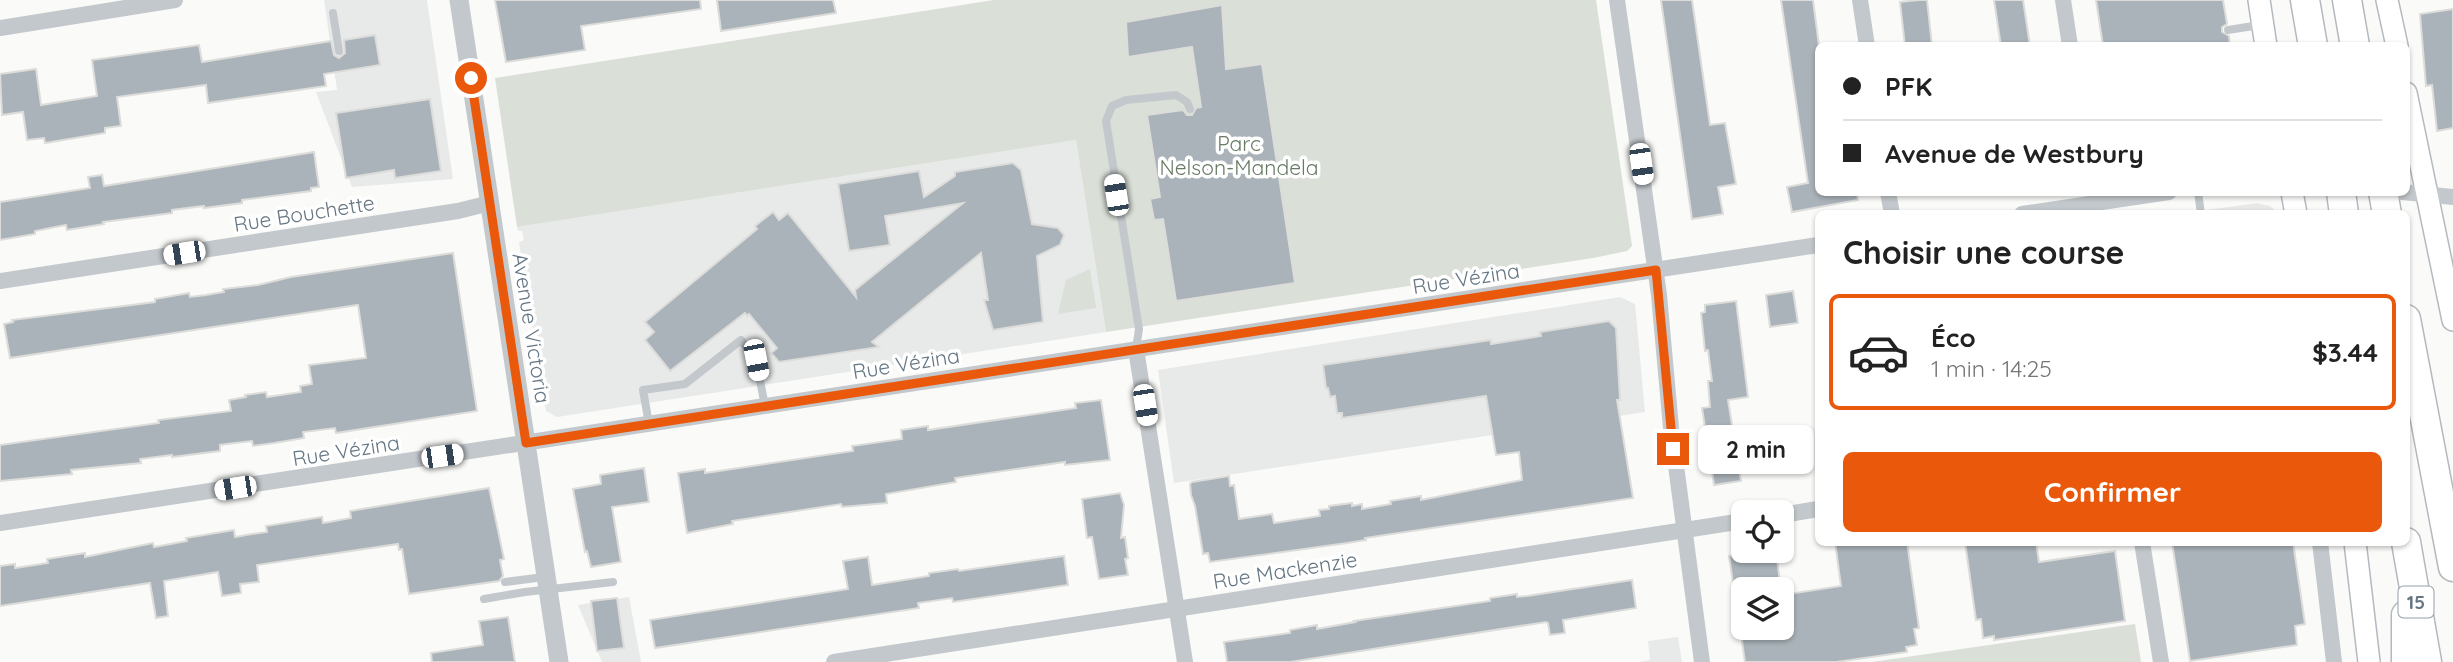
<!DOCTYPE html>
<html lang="fr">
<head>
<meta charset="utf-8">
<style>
	body { margin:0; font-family:Quicksand,sans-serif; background:#f2f2f2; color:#222; height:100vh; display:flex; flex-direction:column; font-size:26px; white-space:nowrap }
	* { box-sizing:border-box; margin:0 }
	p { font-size:23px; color:#767676 }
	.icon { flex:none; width:38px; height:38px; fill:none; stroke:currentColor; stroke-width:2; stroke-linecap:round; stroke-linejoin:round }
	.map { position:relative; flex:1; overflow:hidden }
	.sheet { position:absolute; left:1815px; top:210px; width:595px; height:336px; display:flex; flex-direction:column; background:#fff; border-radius:10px; box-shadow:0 2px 5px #0004 }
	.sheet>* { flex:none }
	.top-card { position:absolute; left:1815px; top:42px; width:595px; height:154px; border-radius:10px; box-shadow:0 2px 5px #0004; display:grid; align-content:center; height:154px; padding:0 28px; background:#fff }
	.tools { position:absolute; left:1731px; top:500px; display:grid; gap:14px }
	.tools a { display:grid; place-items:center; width:63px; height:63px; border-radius:10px; background:#fff; box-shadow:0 2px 5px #0004; font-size:35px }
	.end { position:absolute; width:32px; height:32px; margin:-16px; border:9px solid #ea580c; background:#fff; box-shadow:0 0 0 4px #fff }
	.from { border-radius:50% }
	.bubble { position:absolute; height:49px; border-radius:10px; background:#fff; box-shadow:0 2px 5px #0004; font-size:23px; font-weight:800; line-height:49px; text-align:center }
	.car { position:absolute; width:21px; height:42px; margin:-21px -10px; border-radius:9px; box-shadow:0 0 5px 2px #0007; background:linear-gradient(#fff 24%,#345 0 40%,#fff 0 76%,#345 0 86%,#fff 0) }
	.top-card b { display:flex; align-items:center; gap:24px; height:66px; font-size:26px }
	.top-card b+b { border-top:2px solid #e0e0e0 }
	.top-card i { width:18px; height:18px; background:#222 }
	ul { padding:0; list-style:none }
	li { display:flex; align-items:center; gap:21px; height:116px; margin:0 14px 10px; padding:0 14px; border:4px solid transparent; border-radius:10px }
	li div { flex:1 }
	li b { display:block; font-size:26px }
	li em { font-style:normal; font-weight:800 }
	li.on { border-color:#ea580c }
	li>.icon { width:63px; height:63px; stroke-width:1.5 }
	h2 { padding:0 28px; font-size:32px; line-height:84px }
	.button { display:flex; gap:14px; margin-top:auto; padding:14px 28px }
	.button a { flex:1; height:80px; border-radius:10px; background:#ea580c; color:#fff; font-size:28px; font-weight:800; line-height:80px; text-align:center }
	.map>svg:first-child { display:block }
	.built { fill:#e8e9e9 }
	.green { fill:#dadfd7 }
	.building { fill:#aab3b9; stroke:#dcdcda; stroke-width:2 }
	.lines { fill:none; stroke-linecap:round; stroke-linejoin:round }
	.secondary-casing { stroke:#b3babf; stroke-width:24 }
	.motorway-casing { stroke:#b4b9bd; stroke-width:31 }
	.service { stroke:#c3c8cc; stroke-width:8 }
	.minor { stroke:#c3c8cc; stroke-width:16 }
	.tertiary { stroke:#c3c8cc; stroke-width:19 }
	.secondary { stroke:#fff; stroke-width:21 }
	.motorway { stroke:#fff; stroke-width:28 }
	.route { stroke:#ea580c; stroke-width:9 }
	.labels { text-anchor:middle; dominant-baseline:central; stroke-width:7; stroke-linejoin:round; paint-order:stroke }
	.shield { fill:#fff; stroke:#939fa8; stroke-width:2 }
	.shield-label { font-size:19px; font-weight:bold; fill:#657683 }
	.park-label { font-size:21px; fill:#687a64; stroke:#fff }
	.street-label { font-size:21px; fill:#657683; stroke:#fff }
</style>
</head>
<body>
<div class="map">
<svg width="2453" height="662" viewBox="0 0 2453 662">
	<rect width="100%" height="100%" fill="#fafaf8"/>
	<g class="built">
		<polygon points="324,0 427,0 453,179 352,187 316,92 337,90"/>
		<polygon points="1076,140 1106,332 557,417 546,411 519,242 524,240 522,231 518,231 517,227"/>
		<polygon points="2257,203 2270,206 2278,213 2178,214"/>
		<polygon points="1620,297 1635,304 1645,412 1174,483 1158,370"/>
		<polygon points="629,597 641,662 602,662 578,605"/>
		<polygon points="1678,637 1682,662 1639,662 1650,660 1648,641"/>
	</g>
	<g class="green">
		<polygon points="994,0 1596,0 1632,246 1627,251 1593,258 1106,332 1076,140 517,227 495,78"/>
		<polygon points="1090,269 1096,308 1058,314 1066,280"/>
		<polygon points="2135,624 2141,662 1872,662"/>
	</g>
	<g class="building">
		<polygon points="495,0 700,0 701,9 581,26 585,50 506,62"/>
		<polygon points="717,0 833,0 836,13 721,31"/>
		<polygon points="1661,0 1692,0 1710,125 1725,123 1736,184 1718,187 1723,214 1692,219"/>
		<polygon points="1781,0 1813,0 1819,46 1818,192 1857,192 1858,200 1792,212 1787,187 1808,183"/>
		<polygon points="1919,0 1927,0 1932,46 1905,46 1900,2"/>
		<polygon points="1994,0 2023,0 2030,46 2001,46"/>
		<polygon points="2096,0 2223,0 2227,24 2222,27 2222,32 2229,36 2230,46 2103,46"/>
		<polygon points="1222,5 1226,69 1262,64 1295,283 1176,301 1163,219 1154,220 1150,199 1160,197 1147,115 1183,110 1187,115 1192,115 1196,108 1201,107 1192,47 1128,57 1126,22"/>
		<polygon points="2453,9 2453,128 2437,131 2432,85 2426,86 2420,14"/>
		<polygon points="375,35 380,65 324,74 326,86 208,103 206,85 117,97 121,126 105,128 105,133 45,143 44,138 27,140 23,112 2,115 0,74 36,69 41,105 97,96 92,60 199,45 202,62 331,41 334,55 339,58 345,53 344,40"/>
		<polygon points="430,99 441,171 395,178 394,170 346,178 336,113"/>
		<polygon points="314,152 319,187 311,188 311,191 242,200 242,203 204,208 204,206 172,210 172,213 103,222 104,224 67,230 66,225 35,231 35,234 0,240 0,202 90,188 88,177 102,175 104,186"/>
		<polygon points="1013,163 1021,170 1032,224 1058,228 1064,235 1060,245 1037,256 1043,322 993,330 984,300 988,300 981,253 872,342 879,347 779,362 771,353 777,348 749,314 747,316 745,313 670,371 645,340 654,332 645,322 757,229 755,226 773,212 779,220 788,213 856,297 855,290 963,203 885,216 890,245 849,251 838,184 919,171 924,197 955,176 955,172"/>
		<polygon points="453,253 477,411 336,433 335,428 303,432 304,438 274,443 253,446 252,441 235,443 220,445 220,451 172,457 172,455 140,459 141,463 71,470 72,474 0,481 0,445 159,423 158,420 231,411 229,400 246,397 245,395 266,392 267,397 301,392 300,386 312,384 309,365 366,358 358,305 10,358 4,324 13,322 12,320 155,302 155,299 189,293 190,297 206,295 224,292 223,289 258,285 291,277"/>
		<polygon points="1793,291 1798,323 1770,327 1766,295"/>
		<polygon points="1736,301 1748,397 1728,400 1741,481 1714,485 1702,408 1710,407 1708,381 1712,381 1708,350 1705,351 1701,313 1705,312 1705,305"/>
		<polygon points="1609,321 1616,328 1620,400 1617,400 1633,498 1365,538 1366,540 1347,543 1210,562 1208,553 1203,554 1195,506 1191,495 1190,484 1192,482 1229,476 1230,486 1234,485 1239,519 1272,514 1274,523 1320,516 1319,510 1329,509 1329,506 1352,503 1352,506 1362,504 1362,509 1391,504 1390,501 1421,496 1421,500 1522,480 1519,452 1496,455 1486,396 1342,418 1342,413 1337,413 1335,396 1330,397 1328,388 1326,388 1323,365 1491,340 1491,344 1510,341 1541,336 1540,332"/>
		<polygon points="1101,400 1110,460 1065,465 1065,462 955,478 956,482 886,494 887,503 842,507 841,504 732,521 733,524 687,533 678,473 705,469 705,473 853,451 852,446 902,439 901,430 928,426 928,430 1076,408 1075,403"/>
		<polygon points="644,468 649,502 612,507 621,562 591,567 587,551 585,552 573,489 601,484 600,475"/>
		<polygon points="489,488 504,559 500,560 503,576 499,581 409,594 402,549 399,550 398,544 257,565 259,582 240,584 241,593 222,596 218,572 164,581 168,616 156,618 150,583 0,606 0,566 15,564 15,568 48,563 47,559 85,553 85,557 153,543 154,547 187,541 186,538 234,530 235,537 252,534 267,532 266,526 322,517 323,523 351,518 350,511"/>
		<polygon points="1120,493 1124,505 1121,538 1125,537 1128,558 1125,559 1128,575 1099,579 1092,537 1087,538 1082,499"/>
		<polygon points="1835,542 1907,542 1919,628 1914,629 1917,645 1906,647 1907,652 1836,662 1745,662 1740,628 1782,628 1782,595 1841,586"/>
		<polygon points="1965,542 2036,542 2039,562 2115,551 2125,621 1994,640 1994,636 1983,638 1981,619 1976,620"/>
		<polygon points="2172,542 2293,542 2305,624 2295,626 2297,645 2190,661"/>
		<polygon points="1759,551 1776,551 1781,590 1734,590 1729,556"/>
		<polygon points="1064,556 1068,585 953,602 952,598 918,603 919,608 655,648 650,620 848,589 843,561 868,557 872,585 929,576 929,573 958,569 959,571"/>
		<polygon points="1632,580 1636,608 1563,620 1565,633 1550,635 1548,623 1546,622 1290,662 1227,662 1224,642 1290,633 1290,630 1317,625 1317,629 1355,622 1354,621 1490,601 1490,598 1517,594 1517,597 1527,596"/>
		<polygon points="617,598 624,648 597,651 591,601"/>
		<polygon points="508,617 515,662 432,662 431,653 483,645 479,621"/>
	</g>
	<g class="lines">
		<defs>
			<g id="secondary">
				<polyline points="2259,0 2266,46"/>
				<polyline points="2387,0 2397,46"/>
				<polyline points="2406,93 2453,320"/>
				<polyline points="2292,192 2296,214"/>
				<polyline points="2355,542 2369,662"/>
			</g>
			<g id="motorway">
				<polyline points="2305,0 2313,46"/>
				<polyline points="2347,0 2355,46"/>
				<polyline points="2341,192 2344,214"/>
				<polyline points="2383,192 2387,214"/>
				<polyline points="2406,319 2453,567"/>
				<polyline points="2406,542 2427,662"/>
				<polyline points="2406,662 2406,615"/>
			</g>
		</defs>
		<use href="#secondary" class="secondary-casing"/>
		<use href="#motorway" class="motorway-casing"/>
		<g class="service">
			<polyline points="333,13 339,51"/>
			<polyline points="2228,30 2260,25"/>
			<polyline points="2198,192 2201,214"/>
			<polyline points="1136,349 1139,329 1106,121 1112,106 1126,100 1176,95 1187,102 1190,109"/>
			<polyline points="649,424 643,390 685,384 741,340 756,360 765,406"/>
			<polyline points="505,582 544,577"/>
			<polyline points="484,599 525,592 613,582"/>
		</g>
		<g class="minor">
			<polyline points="1617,0 1659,295 1671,428 1702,662"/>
			<polyline points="1860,0 1867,46"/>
			<polyline points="2063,0 2070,46"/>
			<polyline points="0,28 175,0"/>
			<polyline points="1888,192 1892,214"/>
			<polyline points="2402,192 2453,197"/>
			<polyline points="2022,214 2169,192"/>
			<polyline points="0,281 458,211 490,203"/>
			<polyline points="1136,349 1185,662"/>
			<polyline points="1782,515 1818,509"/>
			<polyline points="0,523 1818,245"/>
			<polyline points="2142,542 2161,662"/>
			<polyline points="2320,542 2334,662"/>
			<polyline points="834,662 1743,521"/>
		</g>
		<polyline class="tertiary" points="459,0 559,662"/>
		<use href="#secondary" class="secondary"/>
		<use href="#motorway" class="motorway"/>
	</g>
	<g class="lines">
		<polyline class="route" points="471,78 526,443 1656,270 1673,449"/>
	</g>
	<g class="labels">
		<rect class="shield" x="2398.5" y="586.5" width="35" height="31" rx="5"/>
		<g class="shield-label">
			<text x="2416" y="602">15</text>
		</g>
		<g class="park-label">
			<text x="1239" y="143">Parc<tspan x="1239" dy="24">Nelson-Mandela</tspan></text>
		</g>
		<g class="street-label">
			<text transform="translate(304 213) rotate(-9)">Rue Bouchette</text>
			<text transform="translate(1466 278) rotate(-9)">Rue Vézina</text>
			<text transform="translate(532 328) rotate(81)">Avenue Victoria</text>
			<text transform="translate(906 363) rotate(-9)">Rue Vézina</text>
			<text transform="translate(346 450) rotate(-9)">Rue Vézina</text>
			<text transform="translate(1285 570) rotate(-9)">Rue Mackenzie</text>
		</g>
	</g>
</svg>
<div class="tools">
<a><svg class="icon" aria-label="locate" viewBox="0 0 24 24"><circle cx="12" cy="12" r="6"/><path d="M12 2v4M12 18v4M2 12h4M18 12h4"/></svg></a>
<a><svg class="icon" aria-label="layers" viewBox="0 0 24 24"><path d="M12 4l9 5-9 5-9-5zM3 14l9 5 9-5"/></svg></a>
</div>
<i class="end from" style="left:471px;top:78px"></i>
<i class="end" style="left:1673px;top:449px"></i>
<div class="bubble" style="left:1698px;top:425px;width:116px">2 min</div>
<i class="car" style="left:1641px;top:164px;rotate:172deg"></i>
<i class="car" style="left:1116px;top:195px;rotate:351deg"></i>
<i class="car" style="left:184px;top:253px;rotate:261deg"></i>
<i class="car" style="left:756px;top:360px;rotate:169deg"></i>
<i class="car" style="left:1145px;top:405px;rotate:171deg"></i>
<i class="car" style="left:442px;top:456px;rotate:82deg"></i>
<i class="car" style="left:235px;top:488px;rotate:261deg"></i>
<div class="top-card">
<b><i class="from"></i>PFK</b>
<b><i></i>Avenue de Westbury</b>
</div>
<section class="sheet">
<h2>Choisir une course</h2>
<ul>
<li class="on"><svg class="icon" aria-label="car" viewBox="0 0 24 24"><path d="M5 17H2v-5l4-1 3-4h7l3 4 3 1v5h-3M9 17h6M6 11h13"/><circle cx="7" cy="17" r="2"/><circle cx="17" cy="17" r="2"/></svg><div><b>Éco</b><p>1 min · 14:25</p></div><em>$3.44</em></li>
</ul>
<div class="button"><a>Confirmer</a></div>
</section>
</div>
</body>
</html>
